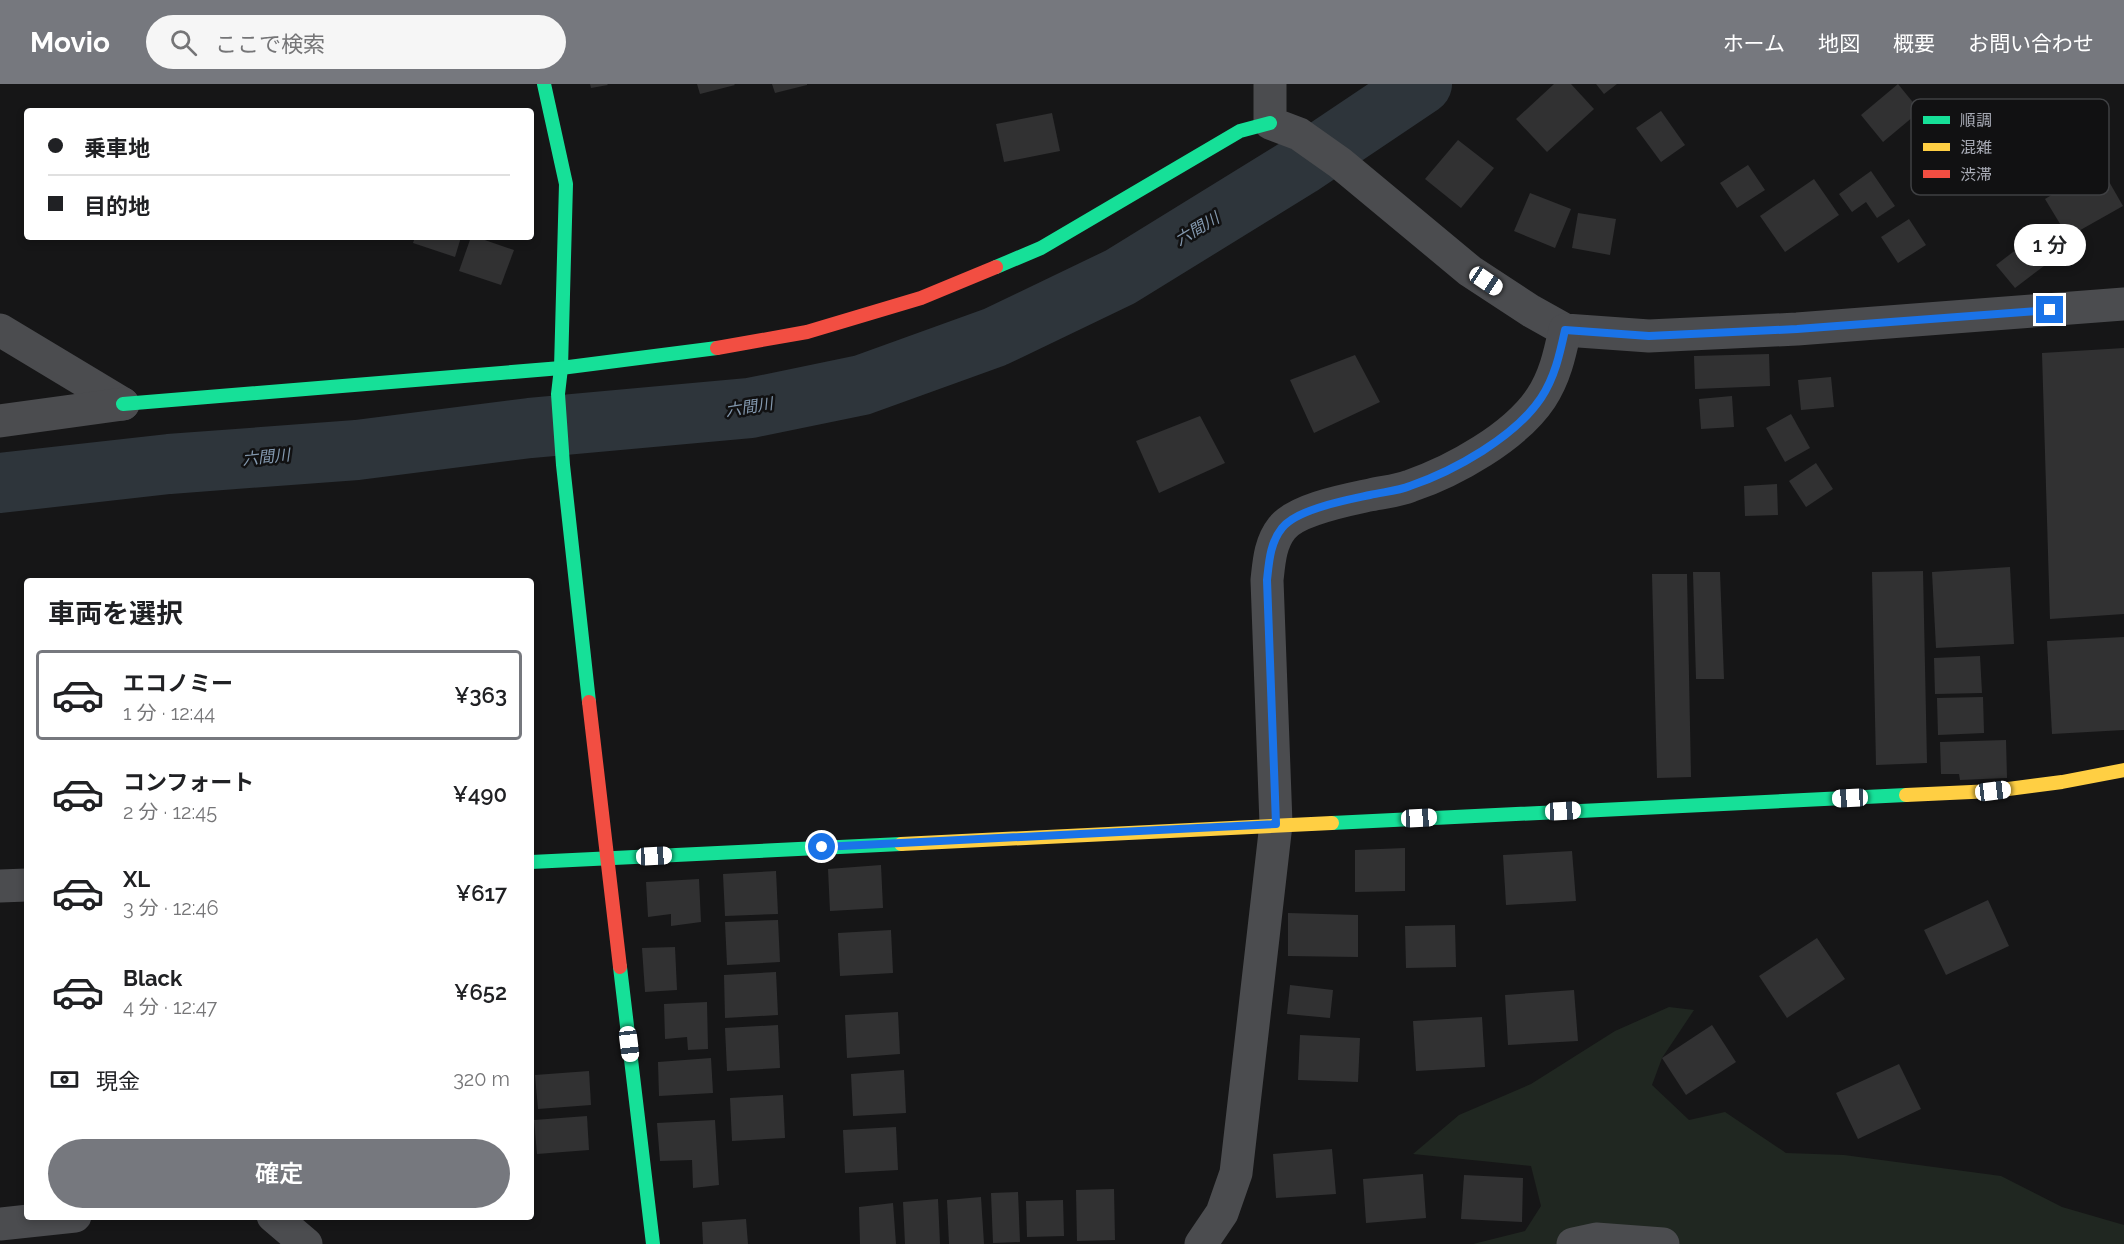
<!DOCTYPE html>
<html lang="ja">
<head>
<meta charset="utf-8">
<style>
	body { margin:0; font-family:Raleway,"Noto Sans JP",sans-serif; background:#f6f6f6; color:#202124; height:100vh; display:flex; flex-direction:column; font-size:22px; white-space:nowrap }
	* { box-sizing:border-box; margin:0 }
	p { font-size:20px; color:#757577 }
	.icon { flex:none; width:33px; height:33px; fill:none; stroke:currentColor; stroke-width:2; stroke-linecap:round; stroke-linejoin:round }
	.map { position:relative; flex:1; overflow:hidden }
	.drawer { position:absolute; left:24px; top:494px; width:510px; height:642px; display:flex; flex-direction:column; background:#fff; border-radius:6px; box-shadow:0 3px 9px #0003 }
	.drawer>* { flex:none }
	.hud { position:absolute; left:24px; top:24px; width:510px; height:132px; border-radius:6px; box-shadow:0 3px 9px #0003; display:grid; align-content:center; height:132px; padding:0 24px; background:#fff }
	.end { position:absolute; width:27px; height:27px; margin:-14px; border:8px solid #1a73e8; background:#fff; box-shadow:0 0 0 3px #fff }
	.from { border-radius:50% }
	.bubble { position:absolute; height:42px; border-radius:21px; background:#fff; box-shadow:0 3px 9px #0003; font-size:20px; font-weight:600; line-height:42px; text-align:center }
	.car { position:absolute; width:18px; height:36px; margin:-18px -9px; border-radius:8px; box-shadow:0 0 4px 2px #0007; background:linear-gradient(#fff 24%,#345 0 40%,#fff 0 76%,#345 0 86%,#fff 0) }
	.hud b { display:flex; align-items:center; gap:21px; height:57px; font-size:22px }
	.hud b+b { border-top:2px solid #e0e0e0 }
	.hud i { width:15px; height:15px; background:#202124 }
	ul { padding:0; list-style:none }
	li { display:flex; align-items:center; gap:18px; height:90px; margin:0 12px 9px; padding:0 12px; border:3px solid transparent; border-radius:6px }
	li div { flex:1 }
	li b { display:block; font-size:22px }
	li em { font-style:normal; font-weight:600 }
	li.selected { border-color:#76787e }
	li>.icon { width:54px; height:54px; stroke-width:1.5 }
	h2 { padding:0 24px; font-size:27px; line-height:72px }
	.pay { display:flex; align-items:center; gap:15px; height:66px; padding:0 24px; font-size:22px }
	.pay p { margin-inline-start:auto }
	.cta { display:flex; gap:12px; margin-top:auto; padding:12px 24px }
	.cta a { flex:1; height:69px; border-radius:36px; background:#76787e; color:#fff; font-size:24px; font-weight:600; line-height:69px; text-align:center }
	header { display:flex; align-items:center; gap:36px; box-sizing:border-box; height:84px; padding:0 30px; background:#76787e; color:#fff }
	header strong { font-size:28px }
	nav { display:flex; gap:33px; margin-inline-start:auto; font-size:21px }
	.search { width:420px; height:54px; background:#f6f6f6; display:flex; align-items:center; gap:15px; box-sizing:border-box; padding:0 21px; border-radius:33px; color:#757577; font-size:22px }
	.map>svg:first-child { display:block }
	.green { fill:#202721 }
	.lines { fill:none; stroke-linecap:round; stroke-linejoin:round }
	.river { stroke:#2e353b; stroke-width:60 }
	.building { fill:#313132 }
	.street { stroke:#4b4c4f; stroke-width:33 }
	.fast { stroke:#16e098; stroke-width:14 }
	.slow { stroke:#ffcf43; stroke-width:14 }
	.jam { stroke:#f24e42; stroke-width:14 }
	.route { stroke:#1a73e8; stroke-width:8 }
	.labels { text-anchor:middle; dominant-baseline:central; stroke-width:5; stroke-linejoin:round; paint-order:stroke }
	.water-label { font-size:16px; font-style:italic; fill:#8398ae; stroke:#111112 }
	.key { fill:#111112; stroke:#3f4043; stroke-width:1.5 }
	.key-label { font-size:16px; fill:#a9acb6 }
</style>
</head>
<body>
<header>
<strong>Movio</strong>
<div class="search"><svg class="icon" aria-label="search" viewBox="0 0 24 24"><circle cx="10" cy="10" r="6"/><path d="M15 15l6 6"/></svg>ここで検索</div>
<nav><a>ホーム</a><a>地図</a><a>概要</a><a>お問い合わせ</a></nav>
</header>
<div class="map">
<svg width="2124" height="1160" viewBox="0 0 2124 1160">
	<rect width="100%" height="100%" fill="#161617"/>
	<polygon class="green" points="1669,923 1694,926 1662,974 1652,1001 1689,1036 1725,1028 1786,1069 1844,1071 2001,1092 2062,1123 2124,1141 2124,1160 1473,1160 1525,1147 1541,1122 1531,1082 1413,1070 1459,1031 1531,1000 1615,947"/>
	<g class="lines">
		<polyline class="river" points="0,399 169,380 357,366 530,344 750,324 862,301 995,253 1120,193 1300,82 1422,0"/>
	</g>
	<g class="building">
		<polygon points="590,0 607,0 608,1 591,4"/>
		<polygon points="697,0 734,0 735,1 700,10"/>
		<polygon points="772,0 807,0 807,1 775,9"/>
		<polygon points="1554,0 1571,0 1594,25 1547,68 1516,35"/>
		<polygon points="1596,0 1617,0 1604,10"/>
		<polygon points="1898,0 1920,27 1883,58 1861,31"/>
		<polygon points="1661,27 1685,61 1661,78 1636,44"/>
		<polygon points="1052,29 1060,67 1004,78 996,40"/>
		<polygon points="1458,56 1494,84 1461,124 1425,95"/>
		<polygon points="1748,81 1765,106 1737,124 1720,99"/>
		<polygon points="2100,82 2123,122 2068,153 2045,115"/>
		<polygon points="1871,87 1895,122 1877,134 1866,118 1852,128 1839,110"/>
		<polygon points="1814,95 1839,131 1785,168 1760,132"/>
		<polygon points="1530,109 1571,125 1555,164 1514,147"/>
		<polygon points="1578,129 1616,135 1610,171 1572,164"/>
		<polygon points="1909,135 1926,161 1898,179 1881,153"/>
		<polygon points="415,153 461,153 455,173 413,159"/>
		<polygon points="471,153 476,153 514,166 501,201 459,187"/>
		<polygon points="2030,155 2048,179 2015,204 1996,181"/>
		<polygon points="2124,264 2124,530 2050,535 2042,269"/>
		<polygon points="1769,270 1770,302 1695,305 1694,272"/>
		<polygon points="1355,271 1380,318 1314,349 1290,296"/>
		<polygon points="1831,293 1834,323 1801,326 1798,296"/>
		<polygon points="1732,312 1734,343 1701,345 1699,315"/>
		<polygon points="1791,330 1810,364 1785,378 1766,344"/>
		<polygon points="1200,332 1225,379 1159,409 1136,357"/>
		<polygon points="1816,379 1833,405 1806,423 1789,397"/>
		<polygon points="1777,400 1778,431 1745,432 1744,402"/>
		<polygon points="2010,483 2014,560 1936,564 1932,488"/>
		<polygon points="1923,487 1927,679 1876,681 1872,488"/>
		<polygon points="1693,488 1720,488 1724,595 1696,595"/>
		<polygon points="1652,490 1687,490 1691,693 1657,694"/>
		<polygon points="2124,553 2124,646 2052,650 2047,557"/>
		<polygon points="1980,572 1982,609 1935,610 1934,574"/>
		<polygon points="1983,613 1984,649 1938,651 1937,614"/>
		<polygon points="2006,656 2007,694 1960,696 1959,690 1941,690 1940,658"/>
		<polygon points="1405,764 1405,807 1355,808 1355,766"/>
		<polygon points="1572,767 1576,817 1506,821 1503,771"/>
		<polygon points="881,781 883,824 830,827 828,785"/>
		<polygon points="776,787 778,830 725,832 723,790"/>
		<polygon points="699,795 701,838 671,842 671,830 648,833 646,798"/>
		<polygon points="1988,816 2009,862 1946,891 1924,846"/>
		<polygon points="1288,829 1358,831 1358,873 1288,872"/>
		<polygon points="778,836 780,878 727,881 725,838"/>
		<polygon points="1455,841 1456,883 1406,884 1405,842"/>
		<polygon points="891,846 893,889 840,892 838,849"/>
		<polygon points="1817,854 1845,895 1787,934 1759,892"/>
		<polygon points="675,863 677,906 645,908 642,864"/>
		<polygon points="776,888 778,931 725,934 724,891"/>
		<polygon points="1290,901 1333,906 1330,934 1287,930"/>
		<polygon points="1574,906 1578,957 1508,961 1505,911"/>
		<polygon points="707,918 708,965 688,966 687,953 665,955 664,920"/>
		<polygon points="898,928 900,970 847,974 845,931"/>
		<polygon points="1482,933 1485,983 1416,987 1413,937"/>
		<polygon points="778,941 780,984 727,987 725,944"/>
		<polygon points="1712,941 1736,978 1686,1011 1662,974"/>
		<polygon points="1300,951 1360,954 1358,998 1298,996"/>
		<polygon points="711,974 713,1009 659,1012 658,978"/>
		<polygon points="1899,980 1921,1025 1858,1055 1836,1009"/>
		<polygon points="904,986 906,1029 853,1032 851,990"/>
		<polygon points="589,987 591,1021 538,1025 535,991"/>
		<polygon points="783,1011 785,1054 732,1057 730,1014"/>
		<polygon points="587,1032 589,1066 537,1070 534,1036"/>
		<polygon points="715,1036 719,1101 693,1104 692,1076 660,1077 657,1039"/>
		<polygon points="896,1043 898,1086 845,1089 843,1046"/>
		<polygon points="1332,1065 1336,1110 1276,1114 1273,1070"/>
		<polygon points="1423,1090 1426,1134 1366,1139 1363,1095"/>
		<polygon points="1464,1091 1523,1094 1522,1138 1461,1135"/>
		<polygon points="1114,1105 1115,1156 1077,1157 1076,1106"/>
		<polygon points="1018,1108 1020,1158 993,1159 991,1109"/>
		<polygon points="981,1113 984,1160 949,1160 947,1116"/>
		<polygon points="938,1115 940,1160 905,1160 903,1118"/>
		<polygon points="1063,1116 1064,1152 1027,1153 1026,1117"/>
		<polygon points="893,1119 896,1160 860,1160 859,1123"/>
		<polygon points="746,1135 748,1160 703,1160 702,1138"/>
	</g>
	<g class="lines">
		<g class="street">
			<polyline points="1270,0 1270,39 1299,50 1340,79 1470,187 1531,227 1565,246 1649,252 1797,245 2124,220"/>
			<polyline points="0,246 123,320"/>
			<polyline points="0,337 123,320"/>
			<polyline points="0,802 27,801"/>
			<polyline points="273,1132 306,1160"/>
			<polyline points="0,1140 75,1132"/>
			<path d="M1201,1160l21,-31 14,-40 40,-349 -9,-244c2,-18 3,-37 15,-52 15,-19 65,-28 88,-33 13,-3 28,-4 40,-9 44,-15 105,-49 131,-88 14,-21 19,-45 24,-68"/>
			<polyline points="1573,1160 1596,1155 1663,1160"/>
		</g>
		<g class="fast">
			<polyline points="544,0 566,100 561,284 558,310 563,381 589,618"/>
			<polyline points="996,183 1041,164 1240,47 1270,39"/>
			<polyline points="123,320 561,284 717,264"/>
			<polyline points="1332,739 1906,711"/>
			<polyline points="531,778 901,760"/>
			<polyline points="620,883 653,1160"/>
		</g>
		<g class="slow">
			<polyline points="1906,711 1993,707 2062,698 2124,686"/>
			<polyline points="901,760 1332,739"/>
		</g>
		<g class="jam">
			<polyline points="717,264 807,248 921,214 996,183"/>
			<polyline points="589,618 620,883"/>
		</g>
	</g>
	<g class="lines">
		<path class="route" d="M822,763l454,-23 -9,-244c2,-18 3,-37 15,-52 15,-19 65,-28 88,-33 13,-3 28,-4 40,-9 44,-15 105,-49 131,-88 14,-21 19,-45 24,-68l84,6 148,-7 253,-19"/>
	</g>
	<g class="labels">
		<g class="water-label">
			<text transform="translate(1197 145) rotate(-31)">六間川</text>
			<text transform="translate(749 323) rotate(-9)">六間川</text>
			<text transform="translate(266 373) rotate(-6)">六間川</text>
		</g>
	</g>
	<rect x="1911" y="15" width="198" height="96" rx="9" class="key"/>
	<rect x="1923" y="32" width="27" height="8" fill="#16e098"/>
	<rect x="1923" y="59" width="27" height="8" fill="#ffcf43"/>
	<rect x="1923" y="86" width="27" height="8" fill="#f24e42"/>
	<g class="key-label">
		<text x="1960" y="42">順調</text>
		<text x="1960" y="69">混雑</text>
		<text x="1960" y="96">渋滞</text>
	</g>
</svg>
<i class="end from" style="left:822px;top:763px"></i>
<i class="end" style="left:2050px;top:226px"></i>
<div class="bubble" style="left:2014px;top:140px;width:72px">1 分</div>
<i class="car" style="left:1486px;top:197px;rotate:124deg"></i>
<i class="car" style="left:1993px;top:707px;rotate:83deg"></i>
<i class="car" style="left:1850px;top:714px;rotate:267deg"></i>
<i class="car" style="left:1563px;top:727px;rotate:87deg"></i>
<i class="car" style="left:1419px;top:734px;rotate:87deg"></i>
<i class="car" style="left:654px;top:772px;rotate:87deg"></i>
<i class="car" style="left:629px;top:960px;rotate:173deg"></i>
<div class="hud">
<b><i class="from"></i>乗車地</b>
<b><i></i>目的地</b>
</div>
<section class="drawer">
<h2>車両を選択</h2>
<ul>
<li class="selected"><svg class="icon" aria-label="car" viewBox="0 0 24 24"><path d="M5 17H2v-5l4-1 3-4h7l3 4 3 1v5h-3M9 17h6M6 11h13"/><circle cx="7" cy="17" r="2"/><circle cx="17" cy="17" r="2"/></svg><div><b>エコノミー</b><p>1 分 · 12:44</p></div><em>¥363</em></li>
<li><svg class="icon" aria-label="car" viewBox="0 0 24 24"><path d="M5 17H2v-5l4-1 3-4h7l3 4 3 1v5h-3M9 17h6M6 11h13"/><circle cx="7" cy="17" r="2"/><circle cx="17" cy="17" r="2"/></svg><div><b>コンフォート</b><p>2 分 · 12:45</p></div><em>¥490</em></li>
<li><svg class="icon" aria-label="car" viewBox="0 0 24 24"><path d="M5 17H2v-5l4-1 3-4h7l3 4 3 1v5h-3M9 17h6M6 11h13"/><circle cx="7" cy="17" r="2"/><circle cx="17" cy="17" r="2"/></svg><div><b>XL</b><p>3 分 · 12:46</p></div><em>¥617</em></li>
<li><svg class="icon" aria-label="car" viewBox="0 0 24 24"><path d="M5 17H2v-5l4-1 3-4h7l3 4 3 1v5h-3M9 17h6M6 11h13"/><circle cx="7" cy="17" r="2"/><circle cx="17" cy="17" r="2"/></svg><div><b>Black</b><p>4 分 · 12:47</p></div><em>¥652</em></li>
</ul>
<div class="pay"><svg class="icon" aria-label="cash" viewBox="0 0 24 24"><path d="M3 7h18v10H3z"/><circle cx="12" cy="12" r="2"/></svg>現金<p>320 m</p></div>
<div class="cta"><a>確定</a></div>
</section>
</div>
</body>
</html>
